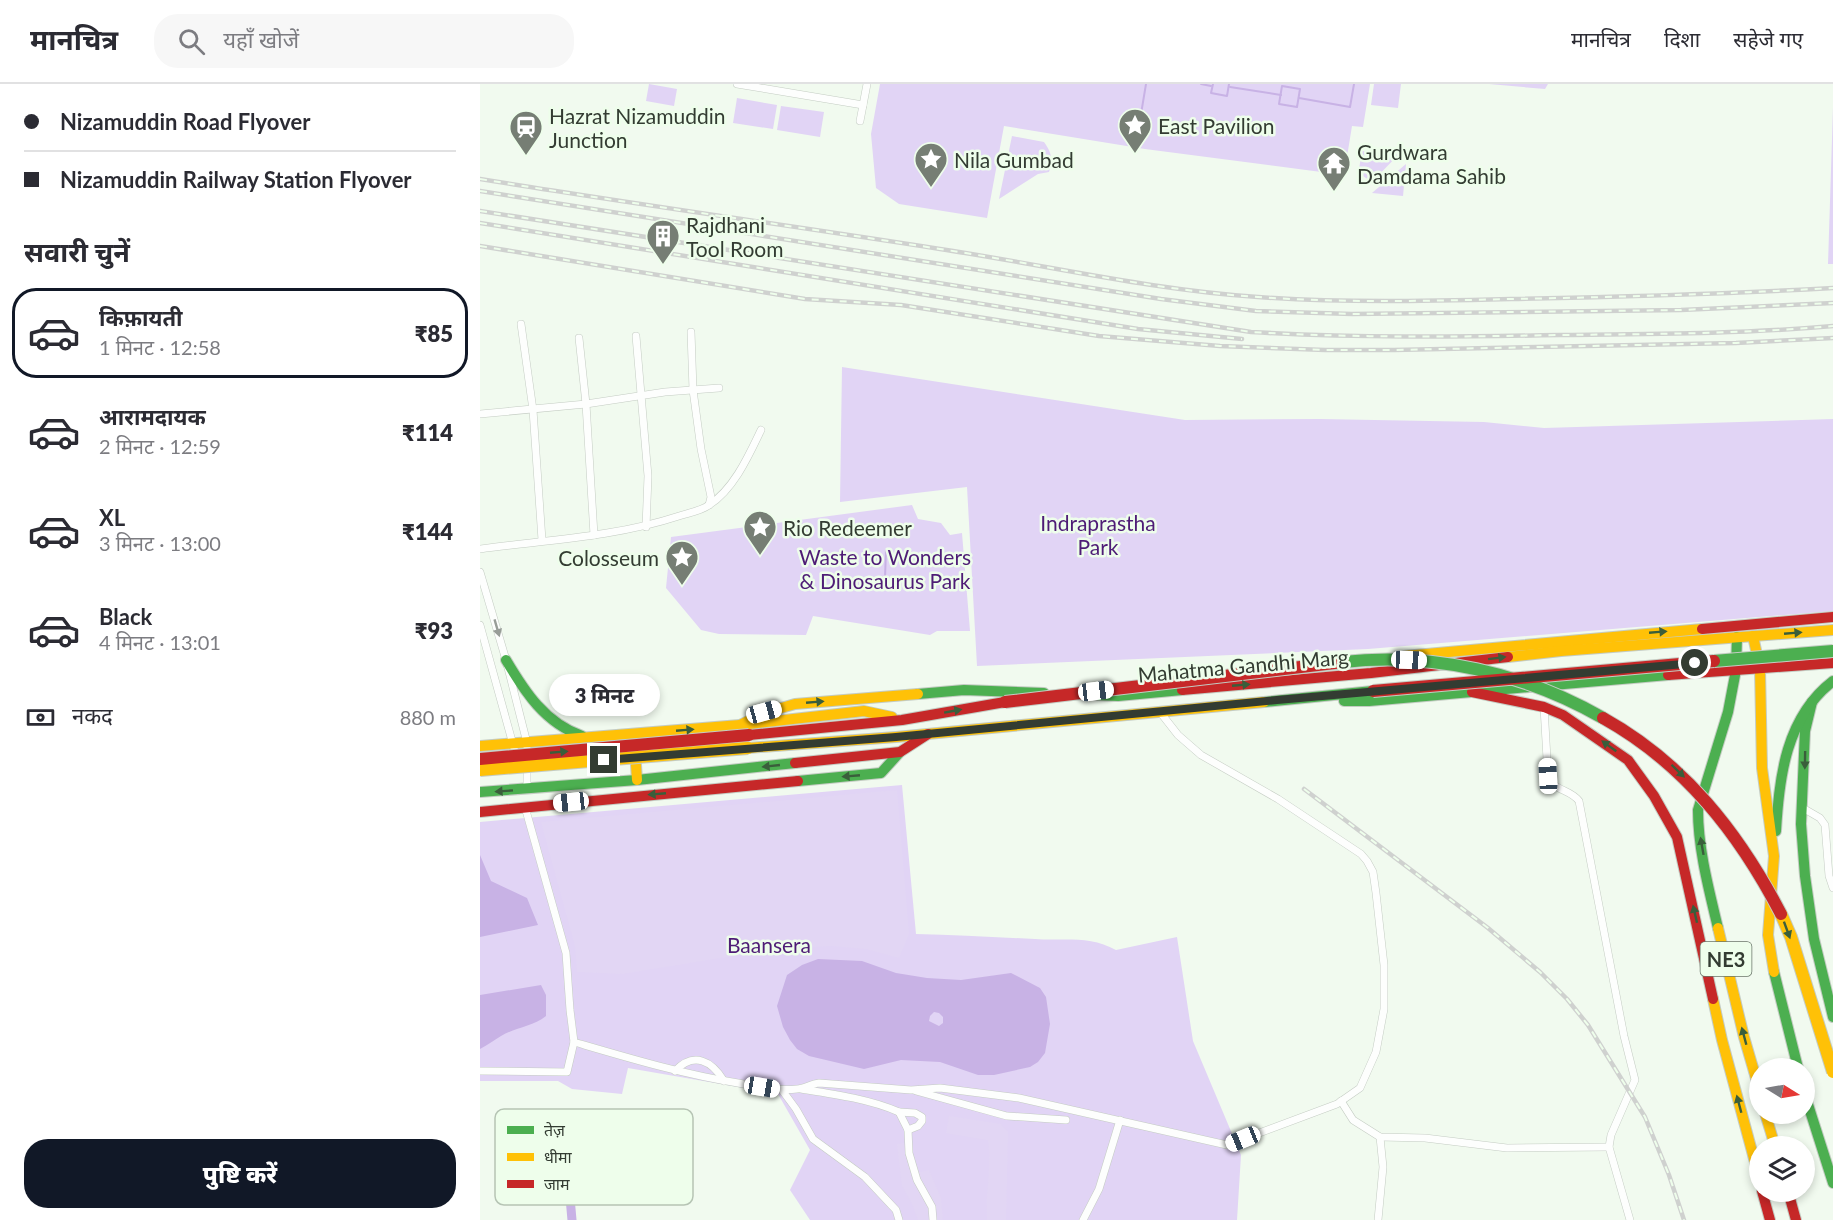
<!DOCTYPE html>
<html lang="hi">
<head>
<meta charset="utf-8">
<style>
	body { margin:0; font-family:Lato,"Noto Sans Devanagari",sans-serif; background:#f7f7f7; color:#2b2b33; height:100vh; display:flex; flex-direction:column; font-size:22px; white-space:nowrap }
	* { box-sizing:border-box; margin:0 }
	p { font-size:20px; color:#7c7c81 }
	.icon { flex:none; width:33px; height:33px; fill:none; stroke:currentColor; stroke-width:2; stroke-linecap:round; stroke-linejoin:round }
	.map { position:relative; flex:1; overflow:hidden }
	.panel { display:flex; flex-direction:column; background:#fff; width:480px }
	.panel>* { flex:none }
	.top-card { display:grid; align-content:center; height:132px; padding:0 24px; background:#fff }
	.needle { width:39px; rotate:101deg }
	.tools { position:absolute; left:1269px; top:974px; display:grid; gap:12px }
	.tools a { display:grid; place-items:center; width:66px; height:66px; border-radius:50%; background:#fff; box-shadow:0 3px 9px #0003; font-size:30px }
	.end { position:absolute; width:27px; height:27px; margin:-14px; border:8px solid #333c32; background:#fff; box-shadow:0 0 0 3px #fff }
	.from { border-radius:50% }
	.bubble { position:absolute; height:42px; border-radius:21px; background:#fff; box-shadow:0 3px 9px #0003; font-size:20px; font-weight:800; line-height:42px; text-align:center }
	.car { position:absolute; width:18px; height:36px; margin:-18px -9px; border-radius:8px; box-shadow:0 0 4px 2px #0007; background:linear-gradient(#fff 24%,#345 0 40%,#fff 0 76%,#345 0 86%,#fff 0) }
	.top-card b { display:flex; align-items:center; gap:21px; height:57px; font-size:22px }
	.top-card b+b { border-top:2px solid #e1e1e2 }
	.top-card i { width:15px; height:15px; background:#2b2b33 }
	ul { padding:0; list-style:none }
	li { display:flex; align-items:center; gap:18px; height:90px; margin:0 12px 9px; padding:0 12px; border:3px solid transparent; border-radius:24px }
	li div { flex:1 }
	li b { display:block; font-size:22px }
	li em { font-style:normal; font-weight:800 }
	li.on { border-color:#111827 }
	li>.icon { width:54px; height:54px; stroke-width:1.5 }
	h2 { padding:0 24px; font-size:27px; line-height:72px }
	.pay { display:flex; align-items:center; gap:15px; height:66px; padding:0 24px; font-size:22px }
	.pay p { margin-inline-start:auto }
	.primary-button { display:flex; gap:12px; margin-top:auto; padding:12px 24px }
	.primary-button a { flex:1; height:69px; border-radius:24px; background:#111827; color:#fff; font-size:24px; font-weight:800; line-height:69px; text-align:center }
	header { display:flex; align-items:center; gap:36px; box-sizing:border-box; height:84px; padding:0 30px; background:#fff; border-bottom:2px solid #e1e1e2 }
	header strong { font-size:28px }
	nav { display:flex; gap:33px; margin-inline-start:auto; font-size:21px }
	.search { width:420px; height:54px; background:#f7f7f7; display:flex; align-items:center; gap:15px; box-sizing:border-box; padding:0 21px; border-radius:24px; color:#7c7c81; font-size:22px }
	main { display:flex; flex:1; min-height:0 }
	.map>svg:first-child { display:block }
	.green { fill:#e1d4f5 }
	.forest { fill:#e2d6f4 }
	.water { fill:#c8b2e5; fill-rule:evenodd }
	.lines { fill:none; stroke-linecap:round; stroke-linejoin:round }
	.stream { stroke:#c8b2e5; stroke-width:2 }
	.canal { stroke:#c8b2e5; stroke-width:9 }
	.street-casing { stroke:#c4ccc3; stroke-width:8 }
	.fast-casing { stroke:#c4ccc3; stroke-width:12 }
	.slow-casing { stroke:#c4ccc3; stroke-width:12 }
	.jam-casing { stroke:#c4ccc3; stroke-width:12 }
	.street { stroke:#fdfefd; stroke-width:7 }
	.fast { stroke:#4caf50; stroke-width:10 }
	.slow { stroke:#ffc107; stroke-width:10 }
	.jam { stroke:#c62828; stroke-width:10 }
	.rail-casing { stroke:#cfd1cf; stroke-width:4.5 }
	.rail { stroke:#eefeeb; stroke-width:2; stroke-dasharray:7; stroke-linecap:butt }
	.fast-bridge-casing { stroke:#c4ccc3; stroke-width:14; stroke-linecap:butt }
	.slow-bridge-casing { stroke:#c4ccc3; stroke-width:14; stroke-linecap:butt }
	.jam-bridge-casing { stroke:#c4ccc3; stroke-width:14; stroke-linecap:butt }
	.fast-bridge { stroke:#4caf50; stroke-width:12 }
	.slow-bridge { stroke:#ffc107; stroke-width:12 }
	.jam-bridge { stroke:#c62828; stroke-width:12 }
	.oneway { fill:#989d98 }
	.oneway2 { fill:#3a5e3b }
	.route { stroke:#333c32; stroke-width:8 }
	.labels { text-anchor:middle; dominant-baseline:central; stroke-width:5; stroke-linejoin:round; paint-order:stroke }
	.shield { fill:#eefeeb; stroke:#6b766a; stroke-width:1.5 }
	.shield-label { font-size:20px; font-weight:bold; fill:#333c32 }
	.poi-label { font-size:21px; fill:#333c32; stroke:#eefeeb; text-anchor:start }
	.park-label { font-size:21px; fill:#4e1c76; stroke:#eefeeb }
	.street-label { font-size:21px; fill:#333c32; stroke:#eefeeb }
	.key { fill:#eefeeb; stroke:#b6c4b4; stroke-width:1.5 }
	.key-label { font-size:16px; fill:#333c32 }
</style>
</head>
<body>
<header>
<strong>मानचित्र</strong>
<div class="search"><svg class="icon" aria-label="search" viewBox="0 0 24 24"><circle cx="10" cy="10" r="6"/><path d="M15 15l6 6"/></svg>यहाँ खोजें</div>
<nav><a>मानचित्र</a><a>दिशा</a><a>सहेजे गए</a></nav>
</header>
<main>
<section class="panel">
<div class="top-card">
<b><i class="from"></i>Nizamuddin Road Flyover</b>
<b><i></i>Nizamuddin Railway Station Flyover</b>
</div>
<h2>सवारी चुनें</h2>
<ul>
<li class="on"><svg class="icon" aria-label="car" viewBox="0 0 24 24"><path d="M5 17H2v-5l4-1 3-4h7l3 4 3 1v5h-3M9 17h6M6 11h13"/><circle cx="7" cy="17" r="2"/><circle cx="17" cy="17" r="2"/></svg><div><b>किफ़ायती</b><p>1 मिनट · 12:58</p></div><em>₹85</em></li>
<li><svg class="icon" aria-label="car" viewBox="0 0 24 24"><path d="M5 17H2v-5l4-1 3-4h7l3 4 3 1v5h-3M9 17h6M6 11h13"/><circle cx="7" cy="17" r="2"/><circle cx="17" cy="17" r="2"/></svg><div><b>आरामदायक</b><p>2 मिनट · 12:59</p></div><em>₹114</em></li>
<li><svg class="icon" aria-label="car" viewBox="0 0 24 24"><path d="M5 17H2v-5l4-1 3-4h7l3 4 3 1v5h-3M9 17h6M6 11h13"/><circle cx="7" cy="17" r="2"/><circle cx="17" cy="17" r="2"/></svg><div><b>XL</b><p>3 मिनट · 13:00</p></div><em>₹144</em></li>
<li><svg class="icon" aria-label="car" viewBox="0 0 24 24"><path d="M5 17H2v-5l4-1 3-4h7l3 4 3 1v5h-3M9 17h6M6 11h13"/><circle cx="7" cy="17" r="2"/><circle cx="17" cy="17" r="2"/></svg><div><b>Black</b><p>4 मिनट · 13:01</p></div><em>₹93</em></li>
</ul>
<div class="pay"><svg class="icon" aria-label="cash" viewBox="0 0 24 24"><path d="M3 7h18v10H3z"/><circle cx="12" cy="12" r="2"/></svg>नकद<p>880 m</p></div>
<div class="primary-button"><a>पुष्टि करें</a></div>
</section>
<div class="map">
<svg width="1353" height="1136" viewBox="0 0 1353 1136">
	<rect width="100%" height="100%" fill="#f1faef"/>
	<g class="green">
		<polygon points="169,0 197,5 194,22 166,17"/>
		<polygon points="400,0 890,0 883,43 872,42 864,91 665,65 524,42 507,134 419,120 396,104 391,50"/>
		<polygon points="894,0 921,0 918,24 891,21"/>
		<polygon points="1009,0 1068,0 1065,5"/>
		<polygon points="257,14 297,21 293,45 253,39"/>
		<polygon points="301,22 344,28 340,53 297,46"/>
		<polygon points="1353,24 1353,180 1348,180"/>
		<path d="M532,52l32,6c8,11 9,18 5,30l-11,2 -39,25z"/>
		<polygon points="882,67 919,70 892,98 883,92 878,91"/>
		<polygon points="926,80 923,112 892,109"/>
		<polygon points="362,283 705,336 840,335 1004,338 1064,344 1353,335 1353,527 888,565 497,582 487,403 360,418"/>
		<polygon points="432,421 438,435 461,439 470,451 482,449 490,547 457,547 450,551 333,532 326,551 239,550 221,546 186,504 191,453"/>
		<path d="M422,701l14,149c39,1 79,3 119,5 29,2 55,-4 81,11l61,-13 16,104 48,114 -4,65h-427l-20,-30 20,-40 -32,-56 -150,-26 -6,26 -50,-5 -14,-8h-78v-259z"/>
	</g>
	<g class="forest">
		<polygon points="417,706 429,850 419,874 386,865 351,862 296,865 142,890 97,888 95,862 61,738"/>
		<path d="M469,1032l52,8 7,8 -2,88h-19c-2,-27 5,-53 1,-80l-42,-7z"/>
		<polygon points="430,1058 437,1089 449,1086 461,1114 463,1136 438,1136 432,1120 422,1102 417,1060"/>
	</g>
	<g class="water">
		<polygon points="0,771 11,797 47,814 58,841 0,853"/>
		<path d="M338,875l44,2 34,12 31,5 34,2 50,-7 29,15 6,9 4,27 -5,29 -7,9 -8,5 -36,8h-16l-38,-13 -39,-2 -37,9 -55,-13 -12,-7 -7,-9 -7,-13 -6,-21 10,-31 15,-10zM454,928l5,1 4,4v6l-4,3 -10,-5 1,-5z"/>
		<path d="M61,901l5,10v21c-14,11 -30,11 -45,20 -7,4 -13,9 -21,13v-54z"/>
	</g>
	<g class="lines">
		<g class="stream">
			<polyline points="721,0 731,2"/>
			<polyline points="733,0 731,9 747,12 749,0"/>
			<polygon points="802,2 820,5 817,23 799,20"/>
			<polyline points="750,3 801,11"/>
			<polyline points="819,14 870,23 874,0"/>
			<polyline points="658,48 666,0"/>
			<polyline points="405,494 406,466"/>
		</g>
		<polyline class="canal" points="87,1053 87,1080 92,1136"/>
		<defs>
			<g id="street">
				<polyline points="257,0 383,21"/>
				<polyline points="380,37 387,0"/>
				<polyline points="41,240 53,326 62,456"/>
				<polyline points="211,248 213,306 221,365 231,413 229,421"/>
				<polyline points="156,252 168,392 166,443"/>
				<polyline points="99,254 106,320 114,451"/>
				<polyline points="0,330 106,320 185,308 239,304"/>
				<path d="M0,465c67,-9 135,-12 199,-33 9,-3 22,-5 30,-11 25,-16 40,-50 52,-75"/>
				<polyline points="0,488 26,576 47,659 47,705"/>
				<polyline points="0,541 37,675"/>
				<path d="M1064,623l4,69c5,15 22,13 31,25l45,235 11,44 -24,55 -2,12 21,73"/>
				<path d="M45,723l41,146 4,57 4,32c55,16 108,32 164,41 20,4 40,8 59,6 7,0 14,-5 22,-6l92,7 29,-2 79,10 208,47 110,-41 23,-16 16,-36 8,-43v-44l-8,-72 -3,-21 -6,-11 -6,-7 -83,-55 -77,-44 -23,-20 -18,-23"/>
				<polyline points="1321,723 1340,734 1345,741 1349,792 1353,804"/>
				<polyline points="0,987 87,988 94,958"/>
				<path d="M195,987c19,-20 37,-10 49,10"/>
				<path d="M321,1005c32,5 68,10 98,23l9,18 1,23 8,27 15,27 1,13"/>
				<polyline points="302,1006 316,1025 333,1055 385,1093 416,1126 419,1136"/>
				<polyline points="436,1007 527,1032 586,1036"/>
				<polyline points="861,1017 873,1036 900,1053 945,1054 1027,1064 1129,1063"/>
				<polyline points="419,1028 435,1029 442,1033 442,1037 438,1042 428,1046"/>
				<polyline points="603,1136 619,1105 640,1036"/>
				<polyline points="898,1136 903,1083 900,1053"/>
			</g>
			<g id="fast">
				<path d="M26,576c19,32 39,63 76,76"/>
				<polyline points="438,610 484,606 564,609"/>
				<polyline points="616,611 638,612 702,606"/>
				<polyline points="864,617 889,617 1188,591"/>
				<polyline points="784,618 893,607"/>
				<polyline points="1332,618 1325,647 1321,740 1325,792 1334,855 1353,933"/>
				<polyline points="318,697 401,689 420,668"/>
				<polyline points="0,708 157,696 315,679"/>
				<path d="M1296,747c3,-54 10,-114 57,-150"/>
				<path d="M1238,844c-9,-38 -20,-79 -20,-118l30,-98 8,-42 1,-33"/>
				<polyline points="1294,888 1318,984"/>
				<polyline points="1324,1008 1353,1099"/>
			</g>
			<g id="slow">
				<polyline points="1273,552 1280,585 1282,684 1294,772 1288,851 1294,888"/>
				<polyline points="924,572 1222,545"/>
				<polyline points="1028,573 1081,567 1353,546"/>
				<polyline points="260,641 384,627 412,633"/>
				<polyline points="0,662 260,641 284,629 315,620 438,610"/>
				<polyline points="268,664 416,653 784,618"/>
				<polyline points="155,666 157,696"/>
				<polyline points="1238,844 1264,953 1280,1008"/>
				<polyline points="1233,915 1242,956 1280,1097"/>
				<polyline points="1285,1029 1295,1062"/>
			</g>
			<g id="jam">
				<polyline points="1222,545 1353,533"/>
				<polyline points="1188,591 1353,579"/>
				<polyline points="702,606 891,589 1028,573"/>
				<polyline points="992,608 1064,623 1083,631 1148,676 1174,712 1197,753 1233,915"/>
				<polyline points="269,651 422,636 525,618"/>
				<polyline points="315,679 420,668 448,650"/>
				<polyline points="0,728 318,697"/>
				<polyline points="1282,1107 1290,1136"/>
				<polyline points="1308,1107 1316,1136"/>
			</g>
		</defs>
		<use href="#street" class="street-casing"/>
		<use href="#fast" class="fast-casing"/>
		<use href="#slow" class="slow-casing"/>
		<use href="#jam" class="jam-casing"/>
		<use href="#street" class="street"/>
		<use href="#fast" class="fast"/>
		<use href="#slow" class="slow"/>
		<use href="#jam" class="jam"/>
		<defs>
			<g id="rail">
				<path d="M0,95c153,25 307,46 460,70 106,16 211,41 318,48 84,6 169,4 253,2 108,-2 215,-5 322,-11"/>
				<polyline points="0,107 681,215 776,227 872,230 1201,226 1353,219"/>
				<path d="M0,127l771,121c103,6 206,5 309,3 91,-1 183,-1 273,-9"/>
				<polyline points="0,139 658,245 762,255"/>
				<polyline points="0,162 325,215 421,221 619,252 740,262 845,266 914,266 1256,259 1353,254"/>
				<polyline points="824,705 1008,844 1060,888 1087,915 1108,941 1165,1033 1189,1091 1204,1136"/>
			</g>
		</defs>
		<use href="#rail" class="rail-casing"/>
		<use href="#rail" class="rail"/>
		<defs>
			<g id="fast-bridge">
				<polyline points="1234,577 1353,567"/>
				<path d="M863,578c89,-10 182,11 260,56"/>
			</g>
			<g id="slow-bridge">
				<polyline points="0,686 268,664"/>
				<polyline points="1301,830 1311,853 1353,988"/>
			</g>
			<g id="jam-bridge">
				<polyline points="893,607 1234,577"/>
				<polyline points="525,618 863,578"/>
				<path d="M1123,634c81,45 136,115 178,196"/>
				<polyline points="0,675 269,651"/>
			</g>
		</defs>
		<use href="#fast-bridge" class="fast-bridge-casing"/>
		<use href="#slow-bridge" class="slow-bridge-casing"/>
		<use href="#jam-bridge" class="jam-bridge-casing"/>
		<use href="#fast-bridge" class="fast-bridge"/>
		<use href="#slow-bridge" class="slow-bridge"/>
		<use href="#jam-bridge" class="jam-bridge"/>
	</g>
	<defs><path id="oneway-solid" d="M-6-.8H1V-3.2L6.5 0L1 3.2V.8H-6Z" transform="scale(1.5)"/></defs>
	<use class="oneway" href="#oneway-solid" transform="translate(17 544) rotate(74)"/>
	<g class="oneway2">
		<use href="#oneway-solid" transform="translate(1178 548) rotate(-5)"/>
		<use href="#oneway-solid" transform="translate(1313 549) rotate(-5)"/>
		<use href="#oneway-solid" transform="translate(1017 574) rotate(-7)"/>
		<use href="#oneway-solid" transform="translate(761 601) rotate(-5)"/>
		<use href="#oneway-solid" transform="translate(335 618) rotate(-5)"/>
		<use href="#oneway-solid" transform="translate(473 627) rotate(-10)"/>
		<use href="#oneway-solid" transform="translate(205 646) rotate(-5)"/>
		<use href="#oneway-solid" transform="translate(1129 662) rotate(-144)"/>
		<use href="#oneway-solid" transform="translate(79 668) rotate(-5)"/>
		<use href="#oneway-solid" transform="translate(1325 676) rotate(91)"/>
		<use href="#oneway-solid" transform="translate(291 682) rotate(174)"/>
		<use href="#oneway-solid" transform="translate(1198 687) rotate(44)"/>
		<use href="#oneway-solid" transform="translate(371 692) rotate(175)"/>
		<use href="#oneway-solid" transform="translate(24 707) rotate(176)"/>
		<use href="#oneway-solid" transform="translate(177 710) rotate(175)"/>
		<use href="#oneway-solid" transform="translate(1222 762) rotate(-100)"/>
		<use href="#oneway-solid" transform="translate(1215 830) rotate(-103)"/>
		<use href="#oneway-solid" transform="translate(1307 846) rotate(70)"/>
		<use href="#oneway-solid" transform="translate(1264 952) rotate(-105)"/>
		<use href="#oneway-solid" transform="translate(1259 1020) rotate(-105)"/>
	</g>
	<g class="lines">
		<polyline class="route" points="124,676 416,653 797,616 1215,579"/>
	</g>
	<defs>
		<symbol id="sight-pin" viewBox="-11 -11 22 30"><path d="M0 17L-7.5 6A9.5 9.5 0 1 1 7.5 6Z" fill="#767e74" stroke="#eefeeb"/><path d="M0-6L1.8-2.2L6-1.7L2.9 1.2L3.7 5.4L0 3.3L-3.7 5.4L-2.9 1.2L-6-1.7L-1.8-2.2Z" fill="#fff"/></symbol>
		<symbol id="station-pin" viewBox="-11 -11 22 30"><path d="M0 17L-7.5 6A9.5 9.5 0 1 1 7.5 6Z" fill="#767e74" stroke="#eefeeb"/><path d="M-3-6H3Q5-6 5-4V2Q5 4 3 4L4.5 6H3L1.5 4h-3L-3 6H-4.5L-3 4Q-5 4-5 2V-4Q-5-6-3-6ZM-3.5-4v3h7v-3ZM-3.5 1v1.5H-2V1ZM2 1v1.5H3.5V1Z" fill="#fff"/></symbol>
		<symbol id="temple-pin" viewBox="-11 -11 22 30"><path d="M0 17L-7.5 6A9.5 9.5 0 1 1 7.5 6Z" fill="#767e74" stroke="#eefeeb"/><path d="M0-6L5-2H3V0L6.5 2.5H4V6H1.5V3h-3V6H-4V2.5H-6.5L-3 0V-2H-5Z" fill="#fff"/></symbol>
		<symbol id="building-pin" viewBox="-11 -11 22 30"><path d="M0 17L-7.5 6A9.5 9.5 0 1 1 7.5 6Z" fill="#767e74" stroke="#eefeeb"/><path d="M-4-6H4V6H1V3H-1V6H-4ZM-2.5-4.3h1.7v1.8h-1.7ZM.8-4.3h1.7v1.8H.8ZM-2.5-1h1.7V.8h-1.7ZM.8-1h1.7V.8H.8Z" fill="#fff"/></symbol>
	</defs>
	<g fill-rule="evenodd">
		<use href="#sight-pin" x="636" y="22" width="38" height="52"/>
		<use href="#station-pin" x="27" y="24" width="38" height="52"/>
		<use href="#sight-pin" x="432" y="56" width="38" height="52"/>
		<use href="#temple-pin" x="835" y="60" width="38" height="52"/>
		<use href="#building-pin" x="164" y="133" width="38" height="52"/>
		<use href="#sight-pin" x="261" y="424" width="38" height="52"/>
		<use href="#sight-pin" x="183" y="454" width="38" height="52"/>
	</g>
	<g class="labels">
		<rect class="shield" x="1220.5" y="858" width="51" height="34" rx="4.5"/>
		<g class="shield-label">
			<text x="1246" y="875">NE3</text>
		</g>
		<g class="poi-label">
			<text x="69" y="31">Hazrat Nizamuddin<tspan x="69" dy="24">Junction</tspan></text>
			<text x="678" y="41">East Pavilion</text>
			<text x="877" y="67">Gurdwara<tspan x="877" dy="24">Damdama Sahib</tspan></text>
			<text x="474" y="75">Nila Gumbad</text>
			<text x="206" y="140">Rajdhani<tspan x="206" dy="24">Tool Room</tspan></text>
			<text x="303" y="443">Rio Redeemer</text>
			<text x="179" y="473" text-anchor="end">Colosseum</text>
		</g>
		<g class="park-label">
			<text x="618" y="438">Indraprastha<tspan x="618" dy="24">Park</tspan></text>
			<text x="405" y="472">Waste to Wonders<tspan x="405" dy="24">&amp; Dinosaurus Park</tspan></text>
			<text x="289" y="860">Baansera</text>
		</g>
		<g class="street-label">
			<text transform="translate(763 581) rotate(-5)">Mahatma Gandhi Marg</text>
		</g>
	</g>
	<rect x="15" y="1025" width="198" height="96" rx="9" class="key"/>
	<rect x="27" y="1042" width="27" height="8" fill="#4caf50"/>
	<rect x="27" y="1069" width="27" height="8" fill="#ffc107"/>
	<rect x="27" y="1096" width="27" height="8" fill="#c62828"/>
	<g class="key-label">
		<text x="64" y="1052">तेज़</text>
		<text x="64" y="1079">धीमा</text>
		<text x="64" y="1106">जाम</text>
	</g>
</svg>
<div class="tools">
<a><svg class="needle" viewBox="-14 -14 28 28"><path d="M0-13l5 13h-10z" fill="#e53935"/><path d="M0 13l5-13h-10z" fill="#7c7c81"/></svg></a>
<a><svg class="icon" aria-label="layers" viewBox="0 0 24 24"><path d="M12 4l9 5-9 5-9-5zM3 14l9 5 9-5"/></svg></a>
</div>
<i class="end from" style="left:1215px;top:579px"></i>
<i class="end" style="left:124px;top:676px"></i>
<div class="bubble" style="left:69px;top:590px;width:111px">3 मिनट</div>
<i class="car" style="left:929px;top:576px;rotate:92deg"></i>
<i class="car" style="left:616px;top:607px;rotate:83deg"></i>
<i class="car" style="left:284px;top:628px;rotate:75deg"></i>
<i class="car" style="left:1068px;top:692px;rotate:357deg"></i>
<i class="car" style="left:91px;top:718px;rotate:264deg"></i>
<i class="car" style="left:282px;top:1003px;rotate:99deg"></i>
<i class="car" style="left:763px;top:1055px;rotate:248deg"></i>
</div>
</main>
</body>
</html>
